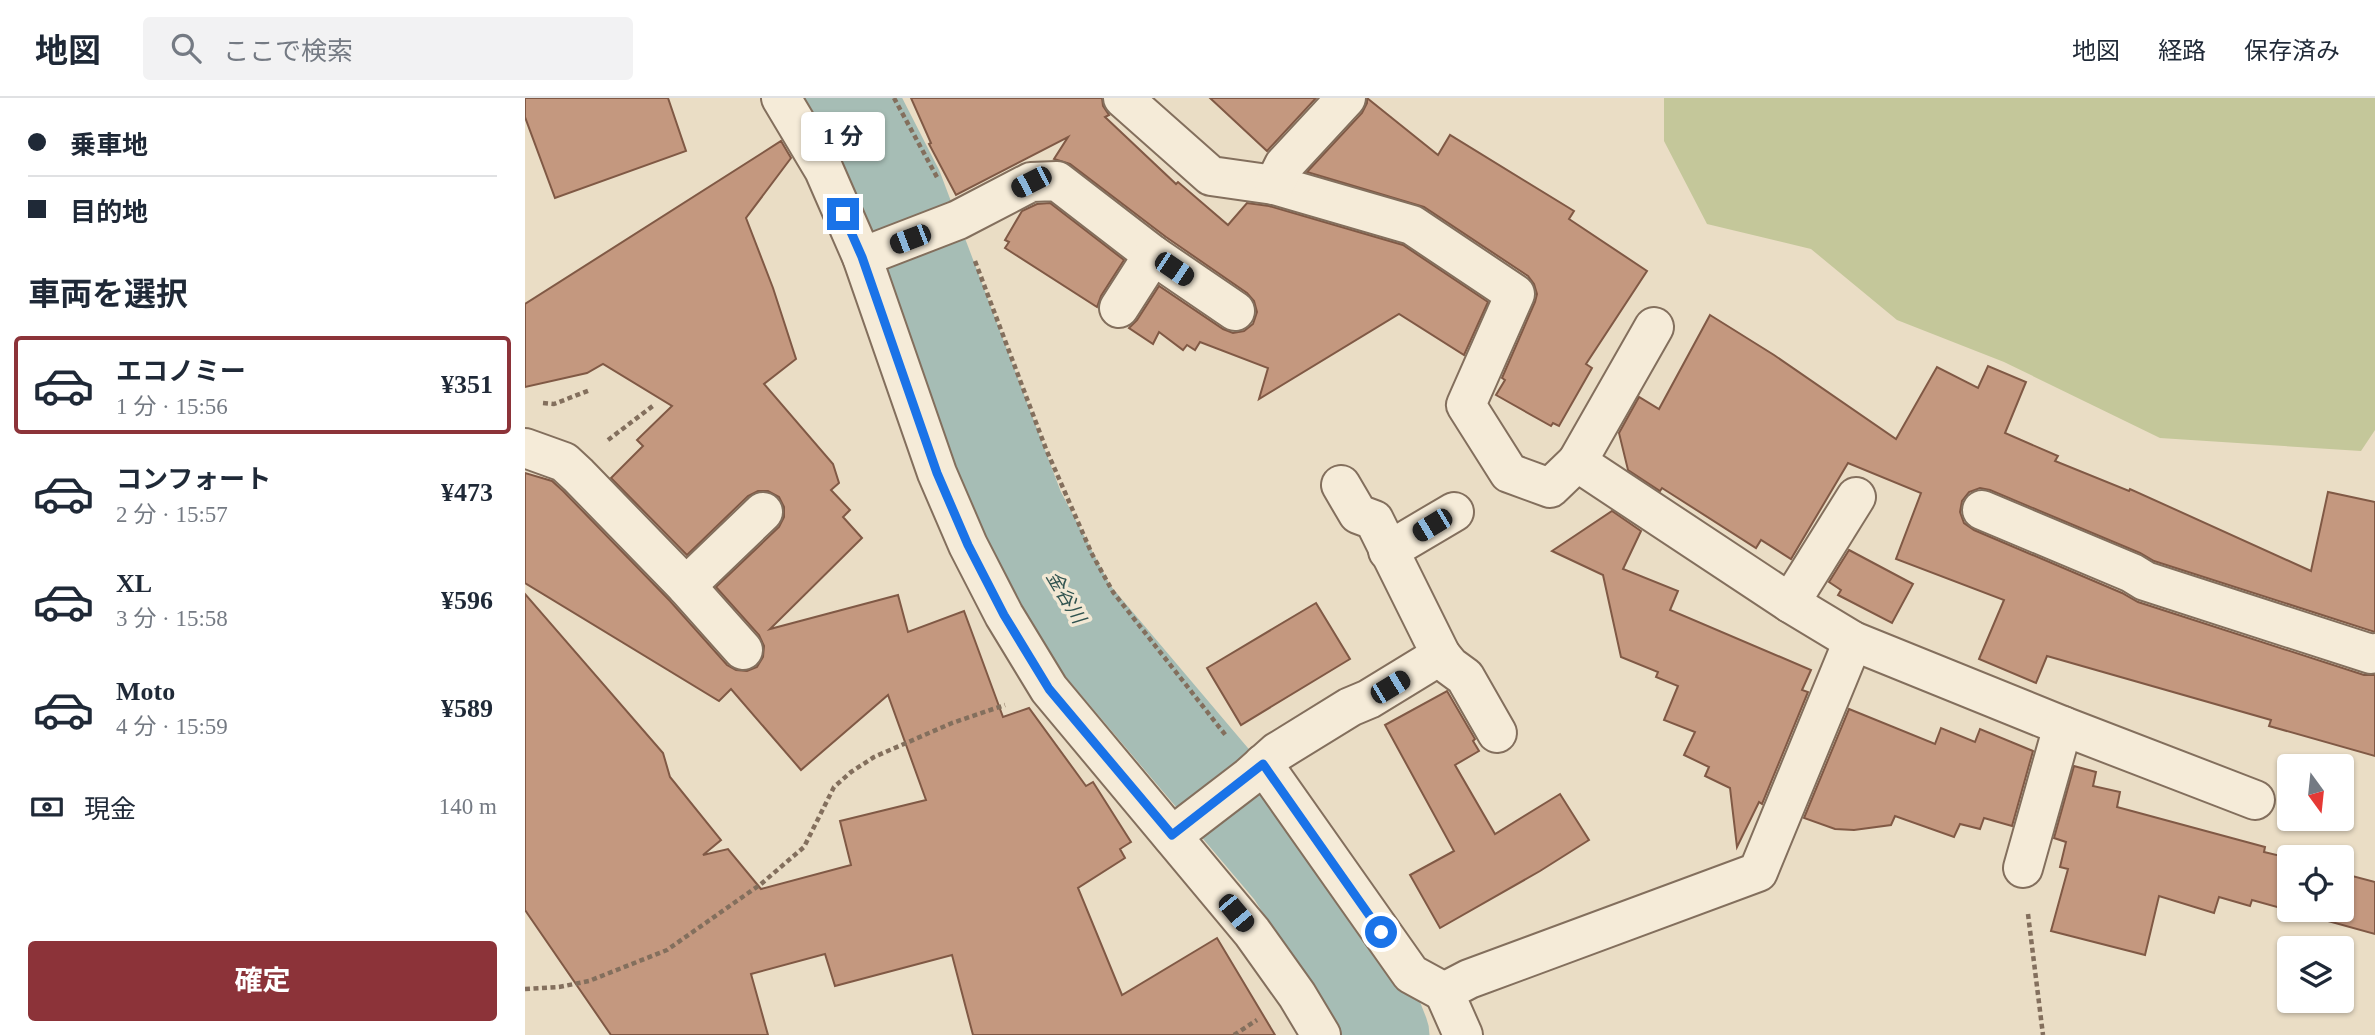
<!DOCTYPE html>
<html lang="ja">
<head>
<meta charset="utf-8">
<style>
	body { margin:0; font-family:"Times New Roman","Noto Sans JP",serif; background:#f2f2f3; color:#1f2937; height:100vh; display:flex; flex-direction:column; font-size:26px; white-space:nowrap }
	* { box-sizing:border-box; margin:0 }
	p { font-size:23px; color:#747a83 }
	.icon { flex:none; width:38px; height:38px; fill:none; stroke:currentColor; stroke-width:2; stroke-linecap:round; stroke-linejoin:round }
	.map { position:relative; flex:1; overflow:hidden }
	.sheet { display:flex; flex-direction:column; background:#fff; width:525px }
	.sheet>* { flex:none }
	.hud { display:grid; align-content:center; height:154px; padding:0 28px; background:#fff }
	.needle { width:46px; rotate:165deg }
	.buttons { position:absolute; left:1752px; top:656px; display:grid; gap:14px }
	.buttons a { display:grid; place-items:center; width:77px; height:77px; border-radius:7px; background:#fff; box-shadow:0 2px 5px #0004; font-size:35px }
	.end { position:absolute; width:32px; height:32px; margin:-16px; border:9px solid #1a73e8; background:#fff; box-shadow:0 0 0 4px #fff }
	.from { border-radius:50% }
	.bubble { position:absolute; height:49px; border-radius:7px; background:#fff; box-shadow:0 2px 5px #0004; font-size:23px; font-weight:700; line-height:49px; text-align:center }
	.car { position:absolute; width:21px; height:42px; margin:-21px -10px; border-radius:9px; box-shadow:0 0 5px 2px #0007; background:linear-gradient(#222 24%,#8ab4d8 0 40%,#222 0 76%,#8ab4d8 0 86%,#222 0) }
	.hud b { display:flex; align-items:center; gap:24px; height:66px; font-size:26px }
	.hud b+b { border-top:2px solid #e0e1e3 }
	.hud i { width:18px; height:18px; background:#1f2937 }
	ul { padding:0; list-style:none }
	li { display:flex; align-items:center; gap:21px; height:98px; margin:0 14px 10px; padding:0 14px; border:4px solid transparent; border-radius:7px }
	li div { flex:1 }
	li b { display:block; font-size:26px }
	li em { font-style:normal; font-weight:700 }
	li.active { border-color:#8c3339 }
	li>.icon { width:63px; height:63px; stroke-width:1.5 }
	h2 { padding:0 28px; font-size:32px; line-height:84px }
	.pay { display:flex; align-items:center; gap:18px; height:77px; padding:0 28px; font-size:26px }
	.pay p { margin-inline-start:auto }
	.action { display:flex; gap:14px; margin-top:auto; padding:14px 28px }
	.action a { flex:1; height:80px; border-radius:7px; background:#8c3339; color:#fff; font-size:28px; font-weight:700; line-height:80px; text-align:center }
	header { display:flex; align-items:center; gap:42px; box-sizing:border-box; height:98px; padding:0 35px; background:#fff; border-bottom:2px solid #e0e1e3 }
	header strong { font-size:33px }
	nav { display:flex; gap:38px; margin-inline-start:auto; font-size:24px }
	.search { width:490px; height:63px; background:#f2f2f3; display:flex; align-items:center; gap:18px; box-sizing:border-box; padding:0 24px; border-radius:7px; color:#747a83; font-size:26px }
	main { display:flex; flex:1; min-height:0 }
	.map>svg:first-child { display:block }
	.green { fill:#c4c79a }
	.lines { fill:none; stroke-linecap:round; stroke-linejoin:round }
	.river { stroke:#a6bdb5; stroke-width:93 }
	.building { fill:#c4987f; stroke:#805945; stroke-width:2 }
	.minor-casing { stroke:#836f5d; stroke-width:42 }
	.path { stroke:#836f5d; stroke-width:4.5; stroke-dasharray:5 3.5; stroke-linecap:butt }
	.minor { stroke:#f5ebd8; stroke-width:38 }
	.route { stroke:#1a73e8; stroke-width:9 }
	.labels { text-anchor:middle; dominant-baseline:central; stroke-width:7; stroke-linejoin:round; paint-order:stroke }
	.water-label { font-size:19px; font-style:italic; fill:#30534f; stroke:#f2e8d4 }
</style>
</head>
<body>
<header>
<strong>地図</strong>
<div class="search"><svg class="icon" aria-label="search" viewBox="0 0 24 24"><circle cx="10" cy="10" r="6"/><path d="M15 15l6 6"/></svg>ここで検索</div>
<nav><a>地図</a><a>経路</a><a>保存済み</a></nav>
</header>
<main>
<section class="sheet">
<div class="hud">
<b><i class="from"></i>乗車地</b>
<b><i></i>目的地</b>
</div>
<h2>車両を選択</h2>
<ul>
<li class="active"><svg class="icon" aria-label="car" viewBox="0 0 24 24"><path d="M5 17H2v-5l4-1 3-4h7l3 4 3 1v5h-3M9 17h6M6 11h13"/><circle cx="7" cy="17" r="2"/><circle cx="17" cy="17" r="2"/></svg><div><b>エコノミー</b><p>1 分 · 15:56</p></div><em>¥351</em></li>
<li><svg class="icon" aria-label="car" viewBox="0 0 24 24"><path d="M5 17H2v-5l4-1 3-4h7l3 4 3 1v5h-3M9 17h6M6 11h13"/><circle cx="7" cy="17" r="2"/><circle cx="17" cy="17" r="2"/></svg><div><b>コンフォート</b><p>2 分 · 15:57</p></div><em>¥473</em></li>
<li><svg class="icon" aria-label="car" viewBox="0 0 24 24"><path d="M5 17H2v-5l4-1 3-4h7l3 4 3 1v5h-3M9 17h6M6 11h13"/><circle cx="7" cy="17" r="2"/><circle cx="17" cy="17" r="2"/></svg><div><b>XL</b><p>3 分 · 15:58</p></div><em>¥596</em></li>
<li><svg class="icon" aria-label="car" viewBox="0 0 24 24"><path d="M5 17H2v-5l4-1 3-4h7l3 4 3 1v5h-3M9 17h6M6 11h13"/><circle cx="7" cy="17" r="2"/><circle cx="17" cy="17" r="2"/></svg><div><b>Moto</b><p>4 分 · 15:59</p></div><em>¥589</em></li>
</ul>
<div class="pay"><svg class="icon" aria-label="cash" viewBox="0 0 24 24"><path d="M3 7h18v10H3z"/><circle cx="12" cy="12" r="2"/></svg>現金<p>140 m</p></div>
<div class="action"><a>確定</a></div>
</section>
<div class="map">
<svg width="1850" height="937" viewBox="0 0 1850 937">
	<rect width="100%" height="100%" fill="#eaddc5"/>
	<polygon class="green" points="1139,0 1850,0 1850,332 1836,353 1635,340 1479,264 1372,222 1286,151 1182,126 1139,43"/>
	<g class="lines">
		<polyline class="river" points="325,0 372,92 493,412 546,513 767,774 837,884 858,937"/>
	</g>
	<g class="building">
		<polygon points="0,0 143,0 161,53 30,100 0,19"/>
		<polygon points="386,0 577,0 578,8 584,17 580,19 651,86 653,84 703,127 722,105 744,108 878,147 963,204 939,257 874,216 734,301 743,270 675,244 670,252 662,247 658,252 634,234 628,246 604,230 612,222 634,188 698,231 708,235 719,233 728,226 732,214 729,203 722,195 641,139 545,66 529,61 543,39 431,97 404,46 406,45"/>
		<polygon points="685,0 791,0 742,53"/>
		<polygon points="842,0 913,57 925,37 1049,113 1044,121 1122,173 1061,266 1067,270 1034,328 1028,325 1026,328 971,297 980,282 977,280 1010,204 1012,196 1009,186 1003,178 899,109 782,74 837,15 842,5"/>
		<polygon points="256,43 266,60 221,120 248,190 271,261 239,286 308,366 314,385 306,392 325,412 318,419 337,440 245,531 373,497 383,534 439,513 478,619 504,610 561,688 568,684 606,744 595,751 600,760 553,790 597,897 692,840 750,937 448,937 427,857 310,888 300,856 226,876 243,937 86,937 0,812 0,496 138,655 145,679 196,742 178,757 203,751 236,791 326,767 315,723 401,702 363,597 276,672 206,591 194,603 0,485 0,375 27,383 38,393 145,503 202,567 211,572 222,573 232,569 238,559 239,548 234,537 191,489 254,429 259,419 259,409 254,399 243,393 233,393 223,398 162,457 86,380 118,348 112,342 147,308 78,266 62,275 0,289 0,206"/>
		<polygon points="525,105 599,162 576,198 572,209 480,150 484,144 480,142 497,113 512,106"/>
		<polygon points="1185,217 1249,257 1371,341 1412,269 1453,290 1463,268 1501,284 1480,335 1533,358 1530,363 1604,393 1605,391 1786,473 1803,394 1850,404 1850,534 1629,463 1615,455 1465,392 1455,390 1444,394 1437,403 1435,414 1439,425 1449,432 1597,495 1613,504 1839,577 1850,577 1850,658 1744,628 1746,622 1522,558 1511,585 1454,561 1479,502 1371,461 1396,395 1323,365 1266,461 1236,442 1231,450 1137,390 1135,393 1103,372 1094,335 1114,299 1134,311"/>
		<polygon points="1087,413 1116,433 1098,471 1153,493 1145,512 1286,572 1277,592 1283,594 1237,706 1234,704 1212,749 1205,690 1180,678 1184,669 1159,657 1170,634 1139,622 1153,588 1131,579 1133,574 1096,559 1078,477 1027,453"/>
		<polygon points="1324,452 1388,486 1367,525 1313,497 1316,492 1304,484"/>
		<polygon points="791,505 825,561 716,627 682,570"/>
		<polygon points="922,593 950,641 948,643 954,653 930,667 970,736 1035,696 1064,742 1015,773 915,830 885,777 929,753 860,627"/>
		<polygon points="1324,611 1410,646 1416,630 1450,644 1455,631 1508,653 1487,728 1459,720 1455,731 1435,726 1429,739 1370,718 1366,727 1329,732 1310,731 1279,720"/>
		<polygon points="1549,668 1571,674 1568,688 1595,694 1592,709 1740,749 1739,754 1764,760 1764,812 1816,812 1816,775 1850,784 1850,836 1727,802 1725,808 1694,799 1689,815 1634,798 1620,857 1526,833 1543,771 1535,769 1541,744 1529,740"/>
	</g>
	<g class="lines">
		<defs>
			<g id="minor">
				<polyline points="256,0 299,72 337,159 412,375 443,447 479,517 524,591 727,834 772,897 796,937"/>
				<polyline points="598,0 686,78 749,87 887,127 990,196 941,307 984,375 1025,390 1052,364 1265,505 1328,543 1538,628 1730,702"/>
				<polyline points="749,87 759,67 821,0"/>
				<polyline points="337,159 433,122 506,84 532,83 628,157 710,213"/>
				<polyline points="594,210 628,157"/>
				<polyline points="0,350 39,364 53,377 161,488 218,552"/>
				<polyline points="1052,364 1129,229"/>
				<polyline points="1457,412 1607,475 1620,483 1846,556 1850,555"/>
				<polyline points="863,453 929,414"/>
				<polyline points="161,488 238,414"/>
				<polyline points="1265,505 1331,399"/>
				<polyline points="916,557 925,568 940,579 972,635"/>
				<polyline points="738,666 886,876 919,894"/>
				<polyline points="647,738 724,679 752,654 825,609 844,601 916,557 849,422 833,416 816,387"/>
				<polyline points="1498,770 1538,628"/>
				<polyline points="938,937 919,894 944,881 1233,774 1328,543"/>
			</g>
		</defs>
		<use href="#minor" class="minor-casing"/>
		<g class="path">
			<polyline points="369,0 413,81"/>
			<polyline points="450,163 521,351 567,456 588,494 702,639"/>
			<polyline points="18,305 29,306 65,292"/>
			<polyline points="83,342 129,307"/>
			<polyline points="1503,816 1518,937"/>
			<polyline points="0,891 34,889 64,883 142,852 236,786 279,749 309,689 326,674 349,659 427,625 480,607"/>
			<polyline points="709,937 732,922"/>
		</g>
		<use href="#minor" class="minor"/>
	</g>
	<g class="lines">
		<polyline class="route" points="318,116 337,159 412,375 443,447 479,517 524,591 647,737 738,666 856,834"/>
	</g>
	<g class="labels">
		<g class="water-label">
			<text transform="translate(541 499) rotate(59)">金谷川</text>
		</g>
	</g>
</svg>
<div class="buttons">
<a><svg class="needle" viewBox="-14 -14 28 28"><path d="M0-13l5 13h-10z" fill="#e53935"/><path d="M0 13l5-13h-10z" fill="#747a83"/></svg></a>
<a><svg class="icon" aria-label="locate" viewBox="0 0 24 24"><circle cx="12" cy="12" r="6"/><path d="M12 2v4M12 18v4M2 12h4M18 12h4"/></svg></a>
<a><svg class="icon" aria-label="layers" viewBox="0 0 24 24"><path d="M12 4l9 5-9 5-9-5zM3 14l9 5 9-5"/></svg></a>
</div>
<i class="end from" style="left:856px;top:834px"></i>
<i class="end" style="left:318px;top:116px"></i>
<div class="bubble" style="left:276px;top:14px;width:84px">1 分</div>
<i class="car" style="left:506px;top:84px;rotate:243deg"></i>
<i class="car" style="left:385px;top:141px;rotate:249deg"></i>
<i class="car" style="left:649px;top:171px;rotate:124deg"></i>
<i class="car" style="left:907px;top:427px;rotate:239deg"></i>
<i class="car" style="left:865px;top:589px;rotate:59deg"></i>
<i class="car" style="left:711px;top:815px;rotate:140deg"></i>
</div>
</main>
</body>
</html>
